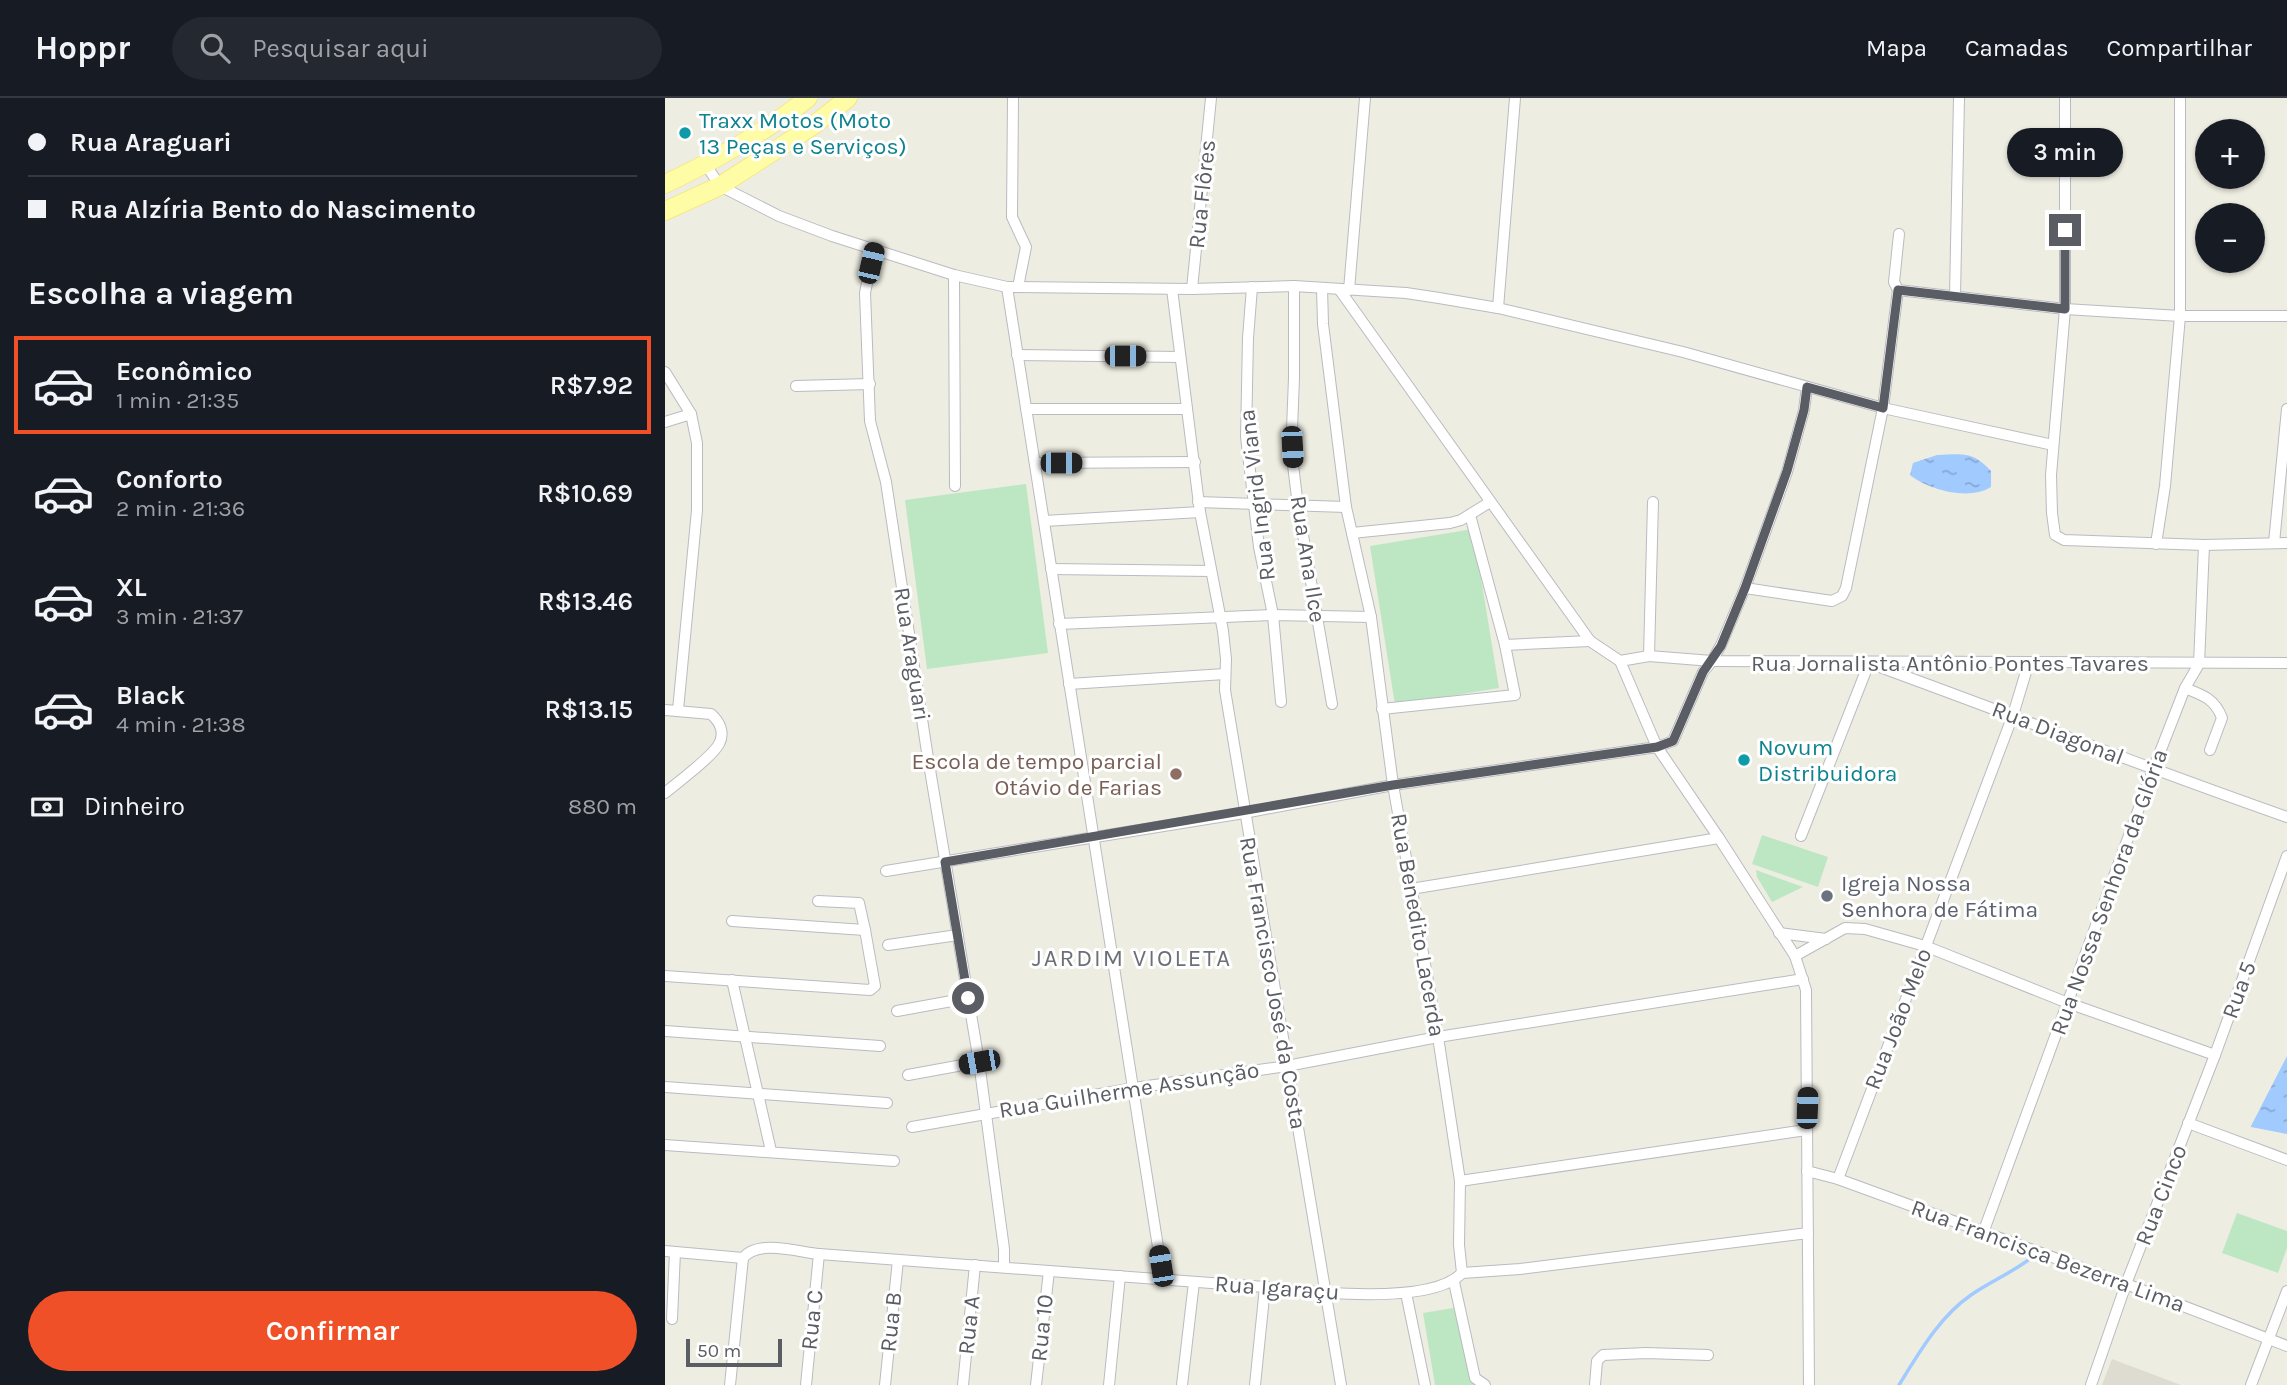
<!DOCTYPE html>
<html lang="pt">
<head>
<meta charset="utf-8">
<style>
	body { margin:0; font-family:Karla,sans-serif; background:#242831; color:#f1f3f6; height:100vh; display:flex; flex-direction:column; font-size:26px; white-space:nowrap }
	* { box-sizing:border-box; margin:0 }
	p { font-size:23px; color:#9ea1a6 }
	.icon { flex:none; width:38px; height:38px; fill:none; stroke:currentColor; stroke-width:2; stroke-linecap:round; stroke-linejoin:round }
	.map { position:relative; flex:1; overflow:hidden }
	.panel { display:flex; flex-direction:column; background:#171b24; width:665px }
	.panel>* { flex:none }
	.guide { display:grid; align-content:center; height:154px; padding:0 28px; background:#171b24 }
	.fabs { position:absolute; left:1530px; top:21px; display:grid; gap:14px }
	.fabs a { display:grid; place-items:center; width:70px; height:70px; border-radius:50%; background:#171b24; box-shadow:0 2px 5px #0004; font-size:35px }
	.scale { position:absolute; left:21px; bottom:18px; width:96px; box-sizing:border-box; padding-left:7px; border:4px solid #5a5d63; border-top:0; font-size:19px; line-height:24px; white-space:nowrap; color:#5a5d63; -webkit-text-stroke:5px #fff; paint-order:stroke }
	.end { position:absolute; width:32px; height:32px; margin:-16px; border:9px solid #5a5d63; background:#fff; box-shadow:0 0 0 4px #fff }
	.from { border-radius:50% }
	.bubble { position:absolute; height:49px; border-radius:24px; background:#171b24; box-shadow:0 2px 5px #0004; font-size:23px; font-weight:600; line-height:49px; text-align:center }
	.car { position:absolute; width:21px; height:42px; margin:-21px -10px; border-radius:9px; box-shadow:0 0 5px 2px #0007; background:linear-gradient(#222 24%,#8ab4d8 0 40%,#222 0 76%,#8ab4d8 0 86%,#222 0) }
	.guide b { display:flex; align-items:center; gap:24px; height:66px; font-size:26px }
	.guide b+b { border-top:2px solid #363941 }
	.guide i { width:18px; height:18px; background:#f1f3f6 }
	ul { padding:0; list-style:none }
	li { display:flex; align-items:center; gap:21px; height:98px; margin:0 14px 10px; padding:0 14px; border:4px solid transparent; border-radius:0px }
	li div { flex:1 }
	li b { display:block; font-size:26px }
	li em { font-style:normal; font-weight:600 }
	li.on { border-color:#ef5027 }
	li>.icon { width:63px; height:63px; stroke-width:1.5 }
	h2 { padding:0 28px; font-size:32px; line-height:84px }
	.pay { display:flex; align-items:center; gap:18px; height:77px; padding:0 28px; font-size:26px }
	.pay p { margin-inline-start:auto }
	.cta { display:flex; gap:14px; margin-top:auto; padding:14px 28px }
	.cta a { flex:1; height:80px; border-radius:42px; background:#ef5027; color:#fff; font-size:28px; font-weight:600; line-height:80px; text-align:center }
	header { display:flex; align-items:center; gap:42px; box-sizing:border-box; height:98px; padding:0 35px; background:#171b24; border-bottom:2px solid #363941 }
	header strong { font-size:33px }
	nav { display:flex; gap:38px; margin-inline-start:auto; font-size:24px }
	.search { width:490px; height:63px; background:#242831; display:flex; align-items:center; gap:18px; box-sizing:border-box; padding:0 24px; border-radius:38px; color:#9ea1a6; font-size:26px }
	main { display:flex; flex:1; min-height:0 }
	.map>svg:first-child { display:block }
	.education { fill:#dedcd0 }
	.green { fill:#bde7c3 }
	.water { fill:url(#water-ripples) }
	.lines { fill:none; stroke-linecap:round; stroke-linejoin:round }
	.stream { stroke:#a1caff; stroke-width:3.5 }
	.minor-casing { stroke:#babbc1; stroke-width:12 }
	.primary-casing { stroke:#f6dd53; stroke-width:19 }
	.minor { stroke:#fff; stroke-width:10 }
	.primary { stroke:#fffca6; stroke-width:18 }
	.route { stroke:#5a5d63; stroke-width:9 }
	.culture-dot { fill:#0f9aa8; stroke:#fff; stroke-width:2.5 }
	.education-dot { fill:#8d6e63; stroke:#fff; stroke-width:2.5 }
	.worship-dot { fill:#6b7280; stroke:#fff; stroke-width:2.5 }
	.labels { text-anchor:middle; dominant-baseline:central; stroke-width:6; stroke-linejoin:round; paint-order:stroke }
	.culture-label { font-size:23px; fill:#0d838f; stroke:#fff; text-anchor:start }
	.street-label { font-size:23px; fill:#5a5d63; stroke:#fff }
	.education-label { font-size:23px; fill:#785e54; stroke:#fff; text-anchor:end }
	.worship-label { font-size:23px; fill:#5b616d; stroke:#fff; text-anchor:start }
	.neighbourhood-label { font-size:24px; letter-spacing:2px; fill:#6b6f76; stroke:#fff }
</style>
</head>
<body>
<header>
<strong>Hoppr</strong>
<div class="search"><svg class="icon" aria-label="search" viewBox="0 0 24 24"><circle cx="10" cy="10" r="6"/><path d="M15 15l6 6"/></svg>Pesquisar aqui</div>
<nav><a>Mapa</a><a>Camadas</a><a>Compartilhar</a></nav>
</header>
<main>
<section class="panel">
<div class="guide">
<b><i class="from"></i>Rua Araguari</b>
<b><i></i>Rua Alzíria Bento do Nascimento</b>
</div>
<h2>Escolha a viagem</h2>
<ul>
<li class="on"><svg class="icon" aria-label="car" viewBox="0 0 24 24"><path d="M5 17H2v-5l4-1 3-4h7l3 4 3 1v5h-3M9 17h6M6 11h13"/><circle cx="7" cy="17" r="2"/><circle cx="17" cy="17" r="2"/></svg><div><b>Econômico</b><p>1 min · 21:35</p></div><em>R$7.92</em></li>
<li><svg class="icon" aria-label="car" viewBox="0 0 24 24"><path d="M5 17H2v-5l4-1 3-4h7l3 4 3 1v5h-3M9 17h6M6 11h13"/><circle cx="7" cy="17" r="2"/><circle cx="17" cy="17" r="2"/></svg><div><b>Conforto</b><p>2 min · 21:36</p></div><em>R$10.69</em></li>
<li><svg class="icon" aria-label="car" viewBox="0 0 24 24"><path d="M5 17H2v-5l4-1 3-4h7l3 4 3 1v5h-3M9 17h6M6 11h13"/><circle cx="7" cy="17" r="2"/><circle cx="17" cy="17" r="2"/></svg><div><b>XL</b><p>3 min · 21:37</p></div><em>R$13.46</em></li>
<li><svg class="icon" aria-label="car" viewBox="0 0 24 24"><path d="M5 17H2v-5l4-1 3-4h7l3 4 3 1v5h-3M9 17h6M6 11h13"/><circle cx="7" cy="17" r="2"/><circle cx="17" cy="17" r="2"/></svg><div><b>Black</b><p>4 min · 21:38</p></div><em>R$13.15</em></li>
</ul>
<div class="pay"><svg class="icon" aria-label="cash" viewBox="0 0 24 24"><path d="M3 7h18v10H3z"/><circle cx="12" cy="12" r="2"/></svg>Dinheiro<p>880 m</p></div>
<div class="cta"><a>Confirmar</a></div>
</section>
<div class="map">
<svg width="1622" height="1287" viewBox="0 0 1622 1287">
	<defs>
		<pattern id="water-ripples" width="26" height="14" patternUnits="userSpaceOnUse" patternTransform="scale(1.75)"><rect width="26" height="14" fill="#a1caff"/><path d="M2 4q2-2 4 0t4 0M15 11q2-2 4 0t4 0" fill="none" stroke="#86a7d2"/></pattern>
	</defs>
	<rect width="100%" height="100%" fill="#eeede2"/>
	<polygon class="education" points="1447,1261 1516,1287 1437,1287"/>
	<g class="green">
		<polygon points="361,386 383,555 262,571 240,402"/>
		<polygon points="808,431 834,590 730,607 705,448"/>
		<polygon points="1097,737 1163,759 1153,789 1087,766"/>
		<polygon points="1091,772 1138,789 1107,804 1092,779"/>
		<polygon points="1572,1115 1622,1133 1622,1150 1613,1175 1557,1155"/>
		<polygon points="800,1208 814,1287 770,1287 758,1215"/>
	</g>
	<g class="water">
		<path d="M1272,357c25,-1 36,-4 54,16v16c-22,14 -62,3 -81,-12l3,-12z"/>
		<polygon points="1622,958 1622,1036 1586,1029 1586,1028"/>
	</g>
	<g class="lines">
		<path class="stream" d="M1234,1287c20,-32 40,-68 72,-90 22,-15 45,-24 65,-41"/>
		<defs>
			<g id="minor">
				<polyline points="348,0 347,119 361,149 353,189"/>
				<polyline points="1400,0 1400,211 1386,377 1387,415 1390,437 1399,442 1539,447 1622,445"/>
				<polyline points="41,67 55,88 114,118 167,138 289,177 342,189 527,191 629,188 741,195 774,200 833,210 1018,254 1218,310 1388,347"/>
				<polyline points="209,151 200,195 205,323 221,384 262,654 314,964 339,1151 339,1169"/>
				<polyline points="289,177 290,388"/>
				<polyline points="629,188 629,280 627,331 628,367 633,408 667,606"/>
				<polyline points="342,189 496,1168 494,1181"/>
				<polyline points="587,189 583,240 581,339 594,449 608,517 616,604"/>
				<polyline points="657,190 658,226 681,409 706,519 728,687 773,939 795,1083 794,1147 797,1175"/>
				<polyline points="507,191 535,414 558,533 561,561 560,592 676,1287"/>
				<polyline points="527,191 546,0"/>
				<polyline points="674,191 925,543 955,563 984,558 1047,563 1622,565"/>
				<polyline points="684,192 700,0"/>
				<polyline points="1233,192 1400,211 1515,218 1622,218"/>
				<polyline points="1290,198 1294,0"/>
				<polyline points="833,210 850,0"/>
				<polyline points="352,257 515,259"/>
				<polyline points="0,274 26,316 32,345 32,412 13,612"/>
				<polyline points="131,288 205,286"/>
				<polyline points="361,311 522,311"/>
				<polyline points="0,324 26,316"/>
				<polyline points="370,365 530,364"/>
				<polyline points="533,404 681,409"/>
				<polyline points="379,423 535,414"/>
				<polyline points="687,435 785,425 796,422 825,404"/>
				<polyline points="1609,445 1622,311"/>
				<polyline points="1491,446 1500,388 1515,218 1515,0"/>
				<polyline points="386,471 546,473"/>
				<polyline points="1080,490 1167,503 1177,498 1181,490 1218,310 1233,192 1229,184 1234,136"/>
				<polyline points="394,526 608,517 706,519"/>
				<polyline points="840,547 925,543"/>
				<polyline points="984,558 988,404"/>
				<polyline points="955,563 992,649 1054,740 1130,858 1141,892 1144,1287"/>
				<polyline points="404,586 560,576"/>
				<path d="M1520,590c18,7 30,11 37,30l-12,32"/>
				<polyline points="717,611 850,597 840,547 805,417"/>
				<path d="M0,612l46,4c9,8 14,19 8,30 -7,13 -41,38 -54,49"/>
				<path d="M1136,738l68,-173c140,51 278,105 418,154"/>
				<polyline points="221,773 579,715 728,687 992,649 1008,643 1038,574 1047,563 1056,547 1080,490 1122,374 1139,312 1142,289"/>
				<polyline points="746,791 1054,740"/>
				<polyline points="153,803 194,805 200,832"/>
				<polyline points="1114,835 1161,841"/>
				<polyline points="223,847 293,837"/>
				<polyline points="1130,858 1180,830 1200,831 1260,848 1403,905 1550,957"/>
				<polyline points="0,878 205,892 210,888 200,832 67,823"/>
				<polyline points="67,882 106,1053"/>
				<polyline points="232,913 303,900"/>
				<polyline points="0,933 215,948"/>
				<polyline points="243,977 314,964"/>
				<polyline points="0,989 222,1005"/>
				<polyline points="1523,1025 1622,1062"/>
				<polyline points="247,1029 469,990 622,968 773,939 1138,881"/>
				<polyline points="0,1047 229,1063"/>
				<polyline points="1142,1073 1173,1081 1461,1186 1622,1248"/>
				<polyline points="1173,1081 1348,617 1364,564"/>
				<polyline points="795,1083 1141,1032"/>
				<polyline points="1318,1135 1488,672 1520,590 1534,566 1539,447"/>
				<polyline points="0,1153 78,1160"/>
				<path d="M78,1160c15,-19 55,-6 76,-4l446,33c44,5 166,19 197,-14l58,-4 288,-36"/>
				<polyline points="789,1184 810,1280 820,1287"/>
				<polyline points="741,1195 760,1287"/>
				<polyline points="7,1221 10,1154"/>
				<polyline points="65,1287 78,1160"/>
				<polyline points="141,1287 154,1156"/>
				<polyline points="220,1287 233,1162"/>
				<polyline points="298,1287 310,1167"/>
				<polyline points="371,1287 384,1173"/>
				<polyline points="444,1287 455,1178"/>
				<polyline points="517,1287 529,1184"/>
				<polyline points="590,1287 600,1189"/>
				<polyline points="930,1287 932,1263 938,1257 981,1255 1043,1257"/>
				<polyline points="1426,1287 1461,1186 1550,957 1622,758"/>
				<polyline points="1586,1287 1622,1193"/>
			</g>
			<g id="primary">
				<path d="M0,86c51,-24 99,-51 143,-86"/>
				<polyline points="0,113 55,88 149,27 183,0"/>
			</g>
		</defs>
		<use href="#minor" class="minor-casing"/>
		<use href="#primary" class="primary-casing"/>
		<use href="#minor" class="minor"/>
		<use href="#primary" class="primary"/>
	</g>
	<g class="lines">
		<polyline class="route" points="303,900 280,764 728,687 992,649 1008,643 1038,574 1056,548 1080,490 1122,373 1139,312 1142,289 1218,310 1233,192 1400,211 1400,132"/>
	</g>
	<g class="culture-dot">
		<circle cx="20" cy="35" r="7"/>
		<circle cx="1079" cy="662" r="7"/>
	</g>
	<circle class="education-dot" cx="511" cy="676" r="7"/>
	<circle class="worship-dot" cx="1162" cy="798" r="7"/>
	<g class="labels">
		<g class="culture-label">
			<text x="34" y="22">Traxx Motos (Moto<tspan x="34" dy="26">13 Peças e Serviços)</tspan></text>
			<text x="1093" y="649">Novum<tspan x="1093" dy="26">Distribuidora</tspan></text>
		</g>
		<g class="street-label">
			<text transform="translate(537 96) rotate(-84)">Rua Flôres</text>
			<text transform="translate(592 397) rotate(-97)">Rua Ingrid Viana</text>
			<text transform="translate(643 461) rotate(81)">Rua Ana Ilce</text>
			<text transform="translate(247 556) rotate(81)">Rua Araguari</text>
			<text x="1285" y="565">Rua Jornalista Antônio Pontes Tavares</text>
			<text transform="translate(1393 635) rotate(21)">Rua Diagonal</text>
			<text transform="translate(1444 794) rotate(-70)">Rua Nossa Senhora da Glória</text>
			<text transform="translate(753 827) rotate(80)">Rua Benedito Lacerda</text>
			<text transform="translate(608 885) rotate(80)">Rua Francisco José da Costa</text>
			<text transform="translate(1574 892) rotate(-70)">Rua 5</text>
			<text transform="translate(1233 921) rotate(-69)">Rua João Melo</text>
			<text transform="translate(464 992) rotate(-9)">Rua Guilherme Assunção</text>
			<text transform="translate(1496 1097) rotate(-69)">Rua Cinco</text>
			<text transform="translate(1383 1158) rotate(20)">Rua Francisca Bezerra Lima</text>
			<text transform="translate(612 1190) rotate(4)">Rua Igaraçu</text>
			<text transform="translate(147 1222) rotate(-84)">Rua C</text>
			<text transform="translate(226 1224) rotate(-84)">Rua B</text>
			<text transform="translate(304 1227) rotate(-84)">Rua A</text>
			<text transform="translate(377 1230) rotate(-84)">Rua 10</text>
		</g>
		<g class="education-label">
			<text x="497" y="663">Escola de tempo parcial<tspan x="497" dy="26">Otávio de Farias</tspan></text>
		</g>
		<g class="worship-label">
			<text x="1176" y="785">Igreja Nossa<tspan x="1176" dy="26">Senhora de Fátima</tspan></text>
		</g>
		<g class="neighbourhood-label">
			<text x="467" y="860">JARDIM VIOLETA</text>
		</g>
	</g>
</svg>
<div class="fabs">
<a>+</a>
<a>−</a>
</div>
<div class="scale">50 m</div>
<i class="end from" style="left:303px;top:900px"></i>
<i class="end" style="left:1400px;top:132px"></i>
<div class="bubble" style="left:1342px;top:30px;width:116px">3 min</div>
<i class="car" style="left:206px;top:165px;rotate:13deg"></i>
<i class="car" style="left:460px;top:258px;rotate:90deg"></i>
<i class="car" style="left:627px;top:349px;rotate:177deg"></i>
<i class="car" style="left:396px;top:365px;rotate:90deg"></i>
<i class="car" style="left:314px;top:964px;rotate:260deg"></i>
<i class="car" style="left:1142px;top:1010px;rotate:2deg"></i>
<i class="car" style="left:496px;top:1168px;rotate:351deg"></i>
</div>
</main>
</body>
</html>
